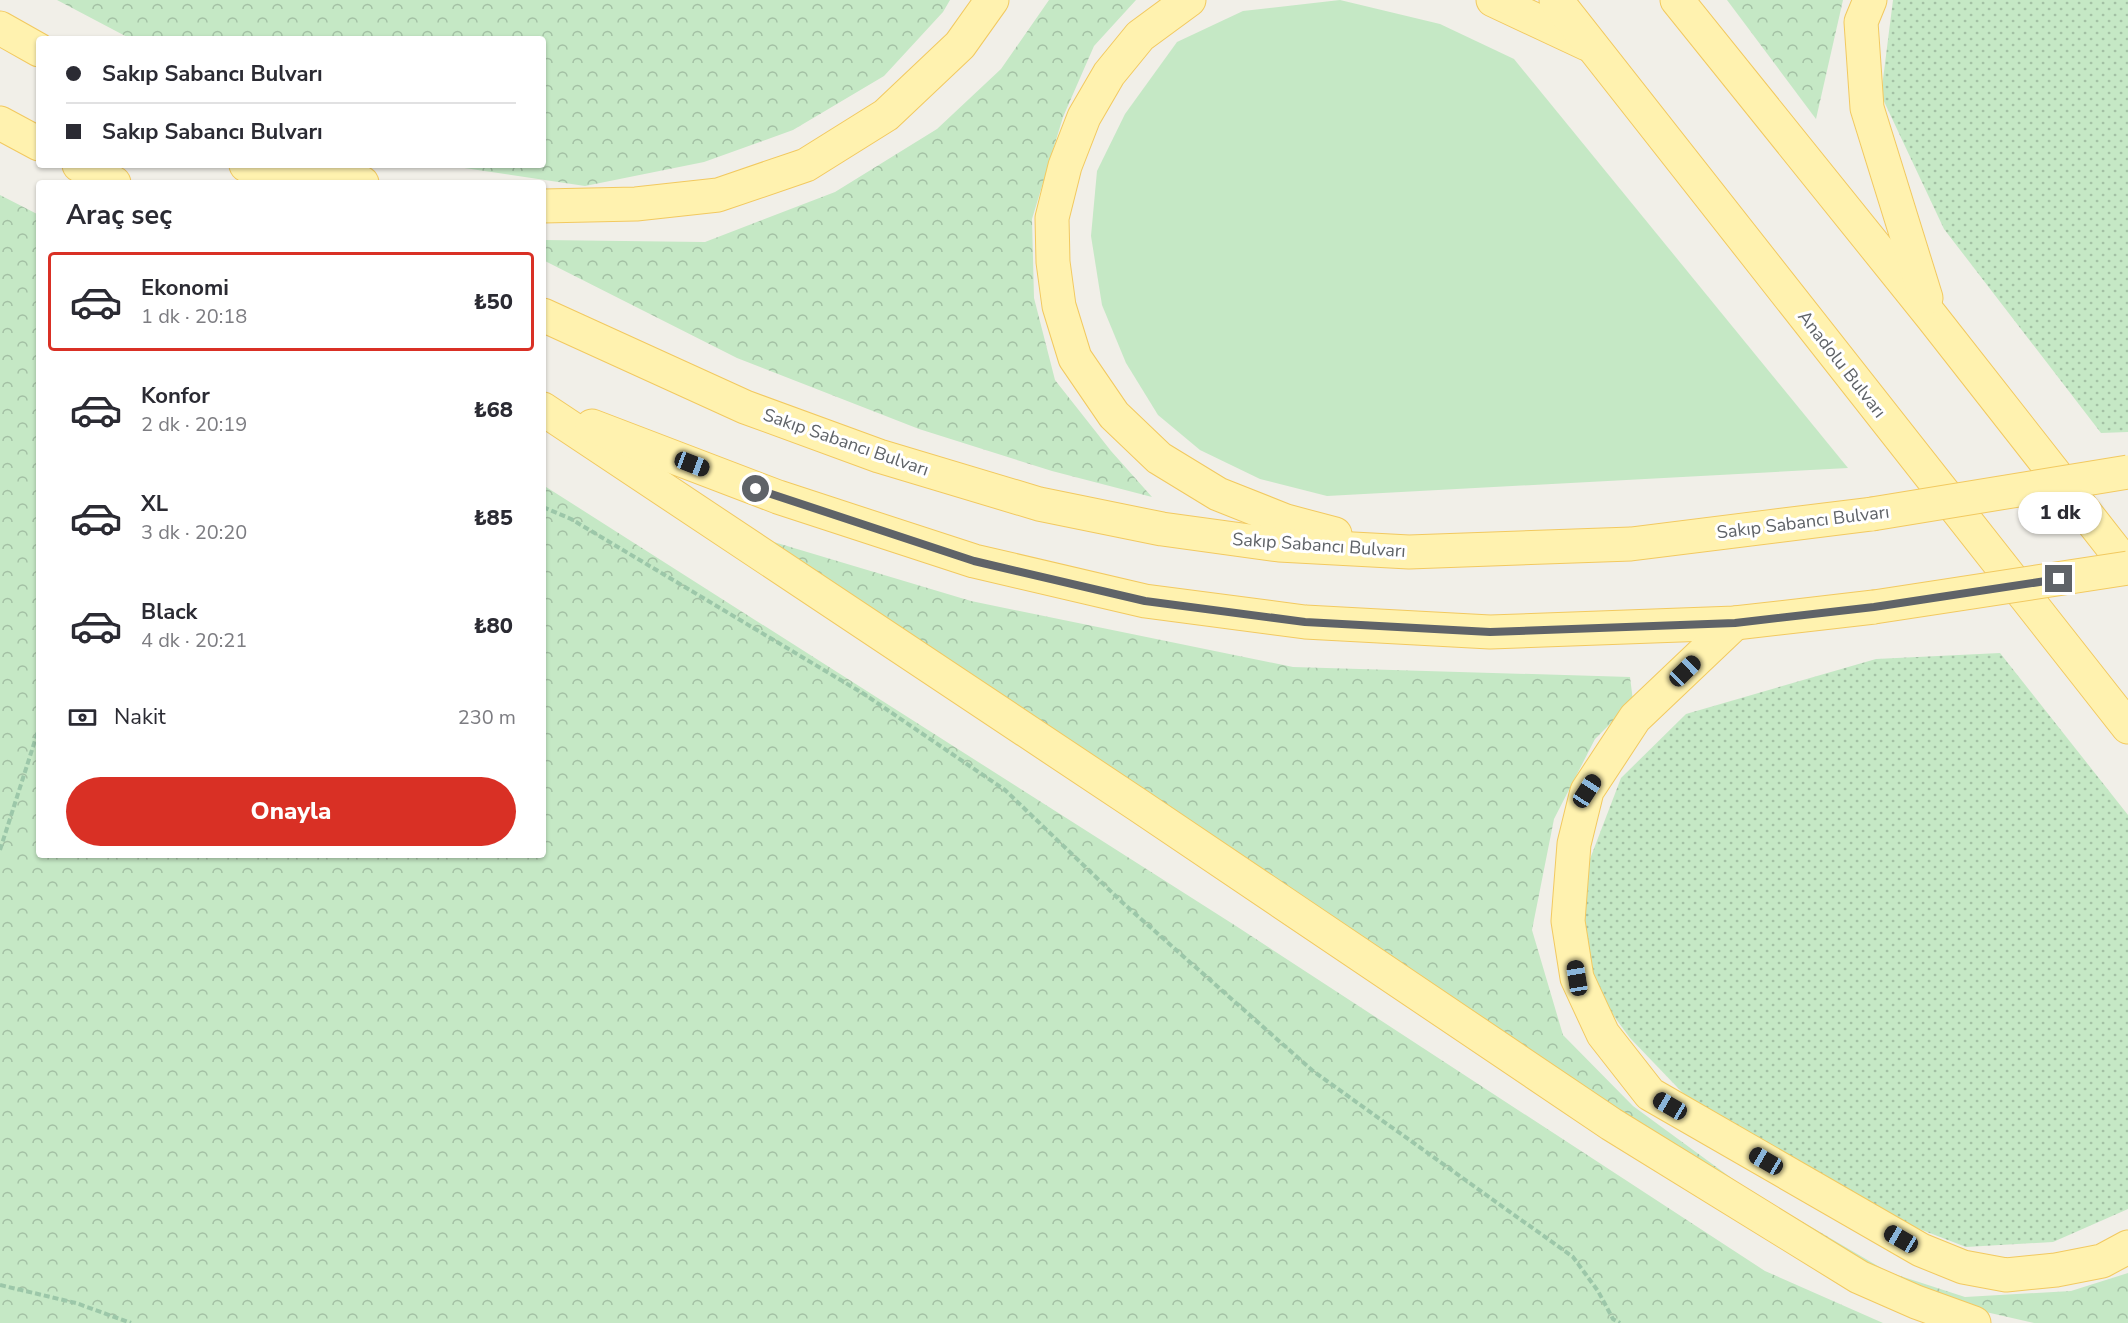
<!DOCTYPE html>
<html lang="tr">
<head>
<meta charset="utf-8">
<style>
	body { margin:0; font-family:"Nunito Sans",sans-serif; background:#f2f2f3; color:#2b2b33; height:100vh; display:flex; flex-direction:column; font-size:22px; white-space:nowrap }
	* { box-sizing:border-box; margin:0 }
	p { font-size:20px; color:#7c7c81 }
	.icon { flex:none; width:33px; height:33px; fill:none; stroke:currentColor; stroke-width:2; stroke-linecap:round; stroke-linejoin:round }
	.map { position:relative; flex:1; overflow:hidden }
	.side { position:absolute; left:36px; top:180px; width:510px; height:678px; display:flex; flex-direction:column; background:#fff; border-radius:6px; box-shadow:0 2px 4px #0004 }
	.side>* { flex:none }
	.hud { position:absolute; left:36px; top:36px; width:510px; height:132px; border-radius:6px; box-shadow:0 2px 4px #0004; display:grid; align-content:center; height:132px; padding:0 30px; background:#fff }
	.end { position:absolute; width:27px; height:27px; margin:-14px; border:8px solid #5f6368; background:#fff; box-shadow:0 0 0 3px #fff }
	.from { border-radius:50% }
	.bubble { position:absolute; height:42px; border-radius:21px; background:#fff; box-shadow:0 2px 4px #0004; font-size:20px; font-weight:800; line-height:42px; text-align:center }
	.car { position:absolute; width:18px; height:36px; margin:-18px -9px; border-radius:8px; box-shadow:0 0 4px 2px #0007; background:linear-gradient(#222 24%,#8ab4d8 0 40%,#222 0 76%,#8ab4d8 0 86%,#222 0) }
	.hud b { display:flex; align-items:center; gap:21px; height:57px; font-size:22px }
	.hud b+b { border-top:2px solid #e1e1e2 }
	.hud i { width:15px; height:15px; background:#2b2b33 }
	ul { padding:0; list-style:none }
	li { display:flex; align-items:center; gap:18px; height:99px; margin:0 12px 9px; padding:0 18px; border:3px solid transparent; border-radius:6px }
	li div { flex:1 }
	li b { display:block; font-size:22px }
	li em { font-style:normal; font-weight:800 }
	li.selected { border-color:#d93025 }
	li>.icon { width:54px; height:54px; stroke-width:1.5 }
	h2 { padding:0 30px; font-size:27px; line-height:72px }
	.pay { display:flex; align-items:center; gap:15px; height:66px; padding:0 30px; font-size:22px }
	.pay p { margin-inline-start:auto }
	.cta { display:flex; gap:12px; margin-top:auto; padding:12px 30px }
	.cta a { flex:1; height:69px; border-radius:36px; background:#d93025; color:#fff; font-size:24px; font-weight:800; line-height:69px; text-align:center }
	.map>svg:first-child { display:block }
	.green { fill:#c5e8c5 }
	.forest { fill:url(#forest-crowns) }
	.park { fill:url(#park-dots) }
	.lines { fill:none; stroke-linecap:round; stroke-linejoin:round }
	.primary-casing { stroke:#f2c960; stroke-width:35 }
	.path { stroke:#9cc7a9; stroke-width:4; stroke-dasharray:6 3; stroke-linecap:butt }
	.primary { stroke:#fff2af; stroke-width:33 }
	.primary-bridge-casing { stroke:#f2c960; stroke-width:35; stroke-linecap:butt }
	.primary-bridge { stroke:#fff2af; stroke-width:33 }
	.route { stroke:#5f6368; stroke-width:8 }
	.labels { text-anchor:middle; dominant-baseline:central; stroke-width:6; stroke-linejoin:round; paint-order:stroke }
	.street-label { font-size:18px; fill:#5f6368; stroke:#fff }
</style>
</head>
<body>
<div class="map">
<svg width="2128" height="1323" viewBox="0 0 2128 1323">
	<defs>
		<pattern id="forest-crowns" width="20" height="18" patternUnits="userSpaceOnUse" patternTransform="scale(1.5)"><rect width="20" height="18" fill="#c5e8c5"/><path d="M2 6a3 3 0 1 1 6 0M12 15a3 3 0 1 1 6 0" fill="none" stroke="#a3c0a4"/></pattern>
		<pattern id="park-dots" width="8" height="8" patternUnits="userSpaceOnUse" patternTransform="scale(1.5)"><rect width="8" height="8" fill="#c5e8c5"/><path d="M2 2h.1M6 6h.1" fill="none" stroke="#a3c0a4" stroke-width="1.8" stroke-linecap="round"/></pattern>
	</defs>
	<rect width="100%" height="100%" fill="#f1efe8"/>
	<polygon class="green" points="1340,0 1440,24 1514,59 1848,468 1327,496 1260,479 1200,450 1158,415 1126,363 1102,305 1091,236 1097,171 1125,114 1177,42 1243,11"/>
	<g class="forest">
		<polygon points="57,0 950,0 943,12 884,76 793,130 704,162 585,186 444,165 543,165 543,39 131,39"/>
		<polygon points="1049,0 1136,0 1094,46 1063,117 1032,219 1034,298 1055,380 1111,451 1152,497 1052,471 919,429 737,358 543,260 543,240 705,242 835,192 937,129 1001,69"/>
		<polygon points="1727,0 1843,0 1816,119"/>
		<polygon points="0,195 39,215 39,855 543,855 543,485 1236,926 1765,1271 1883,1323 0,1323"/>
		<polygon points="757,537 971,601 1293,667 1630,677 1633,701 1595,739 1554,819 1532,930 1563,1035 1633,1106 1745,1188 1888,1272 1965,1297 2071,1291 2128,1273 2128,1323 2034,1323 1942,1302 1885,1280 1592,1093 1138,785"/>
	</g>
	<g class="park">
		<polygon points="1893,0 2128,0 2128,432 2101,433 1944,229 1881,95"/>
		<polygon points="2000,653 2128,815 2128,1209 2053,1242 1966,1247 1852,1203 1701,1112 1630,1038 1583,974 1585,872 1621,778 1686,714 1876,659"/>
	</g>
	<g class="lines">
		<defs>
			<g id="primary">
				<polyline points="1189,0 1140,36 1109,74 1084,117 1065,166 1052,218 1053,262 1059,306 1075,358 1114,415 1159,458 1218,494 1286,521 1335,534"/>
				<polyline points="1493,0 1587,44"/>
				<polyline points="1556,0 2128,727"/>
				<polyline points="1677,0 1932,317 2128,567"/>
				<polyline points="1870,0 1861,22 1867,108 1926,298"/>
				<polyline points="0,28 39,50"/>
				<polyline points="0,123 39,144"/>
				<polyline points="79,165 114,183"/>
				<polyline points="246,165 281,183"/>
				<polyline points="278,165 362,183"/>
				<polyline points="543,206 636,204 718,195 806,165 886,115 960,45 992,0"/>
				<polyline points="543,315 745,407 879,456 1039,504 1162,529 1279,545 1409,552 1631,544 1872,514"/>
				<polyline points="543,409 1138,805 1611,1124 1859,1277 1916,1302 1974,1323"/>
				<polyline points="592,426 778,497 974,561 1145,601 1305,622 1490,632 1735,623 1874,607"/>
				<polyline points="1735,623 1635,718 1587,791 1574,844 1568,921 1577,978 1603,1034 1650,1094 1921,1250 1963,1267 2006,1275 2056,1270 2102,1261 2128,1247"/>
			</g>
		</defs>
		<use href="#primary" class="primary-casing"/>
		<g class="path">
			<polyline points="543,507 571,519 864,694 1005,790 1123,903 1313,1071 1573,1257 1598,1291 1613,1319 1620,1323"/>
			<polyline points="0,850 39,728"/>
			<polyline points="0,1285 76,1303 131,1323"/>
		</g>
		<use href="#primary" class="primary"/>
		<defs>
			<g id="primary-bridge">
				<polyline points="1872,514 2128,472"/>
				<polyline points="1874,607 2128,568"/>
			</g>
		</defs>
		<use href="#primary-bridge" class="primary-bridge-casing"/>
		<use href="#primary-bridge" class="primary-bridge"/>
	</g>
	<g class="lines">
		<polyline class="route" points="756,489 974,561 1145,601 1305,622 1490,632 1735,623 1874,607 2059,579"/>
	</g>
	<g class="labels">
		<g class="street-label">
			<text transform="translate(1842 364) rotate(52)">Anadolu Bulvarı</text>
			<text transform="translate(846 442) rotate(19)">Sakıp Sabancı Bulvarı</text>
			<text transform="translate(1803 522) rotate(-7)">Sakıp Sabancı Bulvarı</text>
			<text transform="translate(1319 545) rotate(4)">Sakıp Sabancı Bulvarı</text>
		</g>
	</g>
</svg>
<i class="end from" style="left:756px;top:489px"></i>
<i class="end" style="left:2059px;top:579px"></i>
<div class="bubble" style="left:2018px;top:492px;width:84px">1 dk</div>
<i class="car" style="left:692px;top:464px;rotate:111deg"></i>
<i class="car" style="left:1685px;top:671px;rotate:46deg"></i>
<i class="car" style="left:1587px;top:791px;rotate:33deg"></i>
<i class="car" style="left:1577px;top:978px;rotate:351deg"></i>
<i class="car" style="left:1670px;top:1106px;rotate:300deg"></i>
<i class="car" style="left:1766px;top:1161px;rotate:300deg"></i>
<i class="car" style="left:1901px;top:1239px;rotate:300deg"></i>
<div class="hud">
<b><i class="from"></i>Sakıp Sabancı Bulvarı</b>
<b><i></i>Sakıp Sabancı Bulvarı</b>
</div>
<section class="side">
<h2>Araç seç</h2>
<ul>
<li class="selected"><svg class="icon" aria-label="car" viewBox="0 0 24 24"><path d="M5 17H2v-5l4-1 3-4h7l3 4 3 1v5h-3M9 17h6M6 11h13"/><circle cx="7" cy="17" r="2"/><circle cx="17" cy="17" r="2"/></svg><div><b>Ekonomi</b><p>1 dk · 20:18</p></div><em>₺50</em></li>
<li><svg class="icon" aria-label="car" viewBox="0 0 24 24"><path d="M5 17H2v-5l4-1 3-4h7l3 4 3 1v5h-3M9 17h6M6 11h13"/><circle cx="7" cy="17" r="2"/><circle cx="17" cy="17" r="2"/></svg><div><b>Konfor</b><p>2 dk · 20:19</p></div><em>₺68</em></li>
<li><svg class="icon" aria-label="car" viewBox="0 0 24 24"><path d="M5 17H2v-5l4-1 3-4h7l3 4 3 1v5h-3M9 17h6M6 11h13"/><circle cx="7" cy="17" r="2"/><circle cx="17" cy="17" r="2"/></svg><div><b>XL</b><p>3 dk · 20:20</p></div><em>₺85</em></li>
<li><svg class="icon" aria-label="car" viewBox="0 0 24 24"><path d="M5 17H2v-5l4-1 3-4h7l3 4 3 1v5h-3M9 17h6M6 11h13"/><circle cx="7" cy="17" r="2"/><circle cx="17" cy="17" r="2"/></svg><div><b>Black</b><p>4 dk · 20:21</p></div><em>₺80</em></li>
</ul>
<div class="pay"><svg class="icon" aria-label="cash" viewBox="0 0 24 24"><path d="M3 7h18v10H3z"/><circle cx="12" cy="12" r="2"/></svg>Nakit<p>230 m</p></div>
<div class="cta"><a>Onayla</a></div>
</section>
</div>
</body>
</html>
